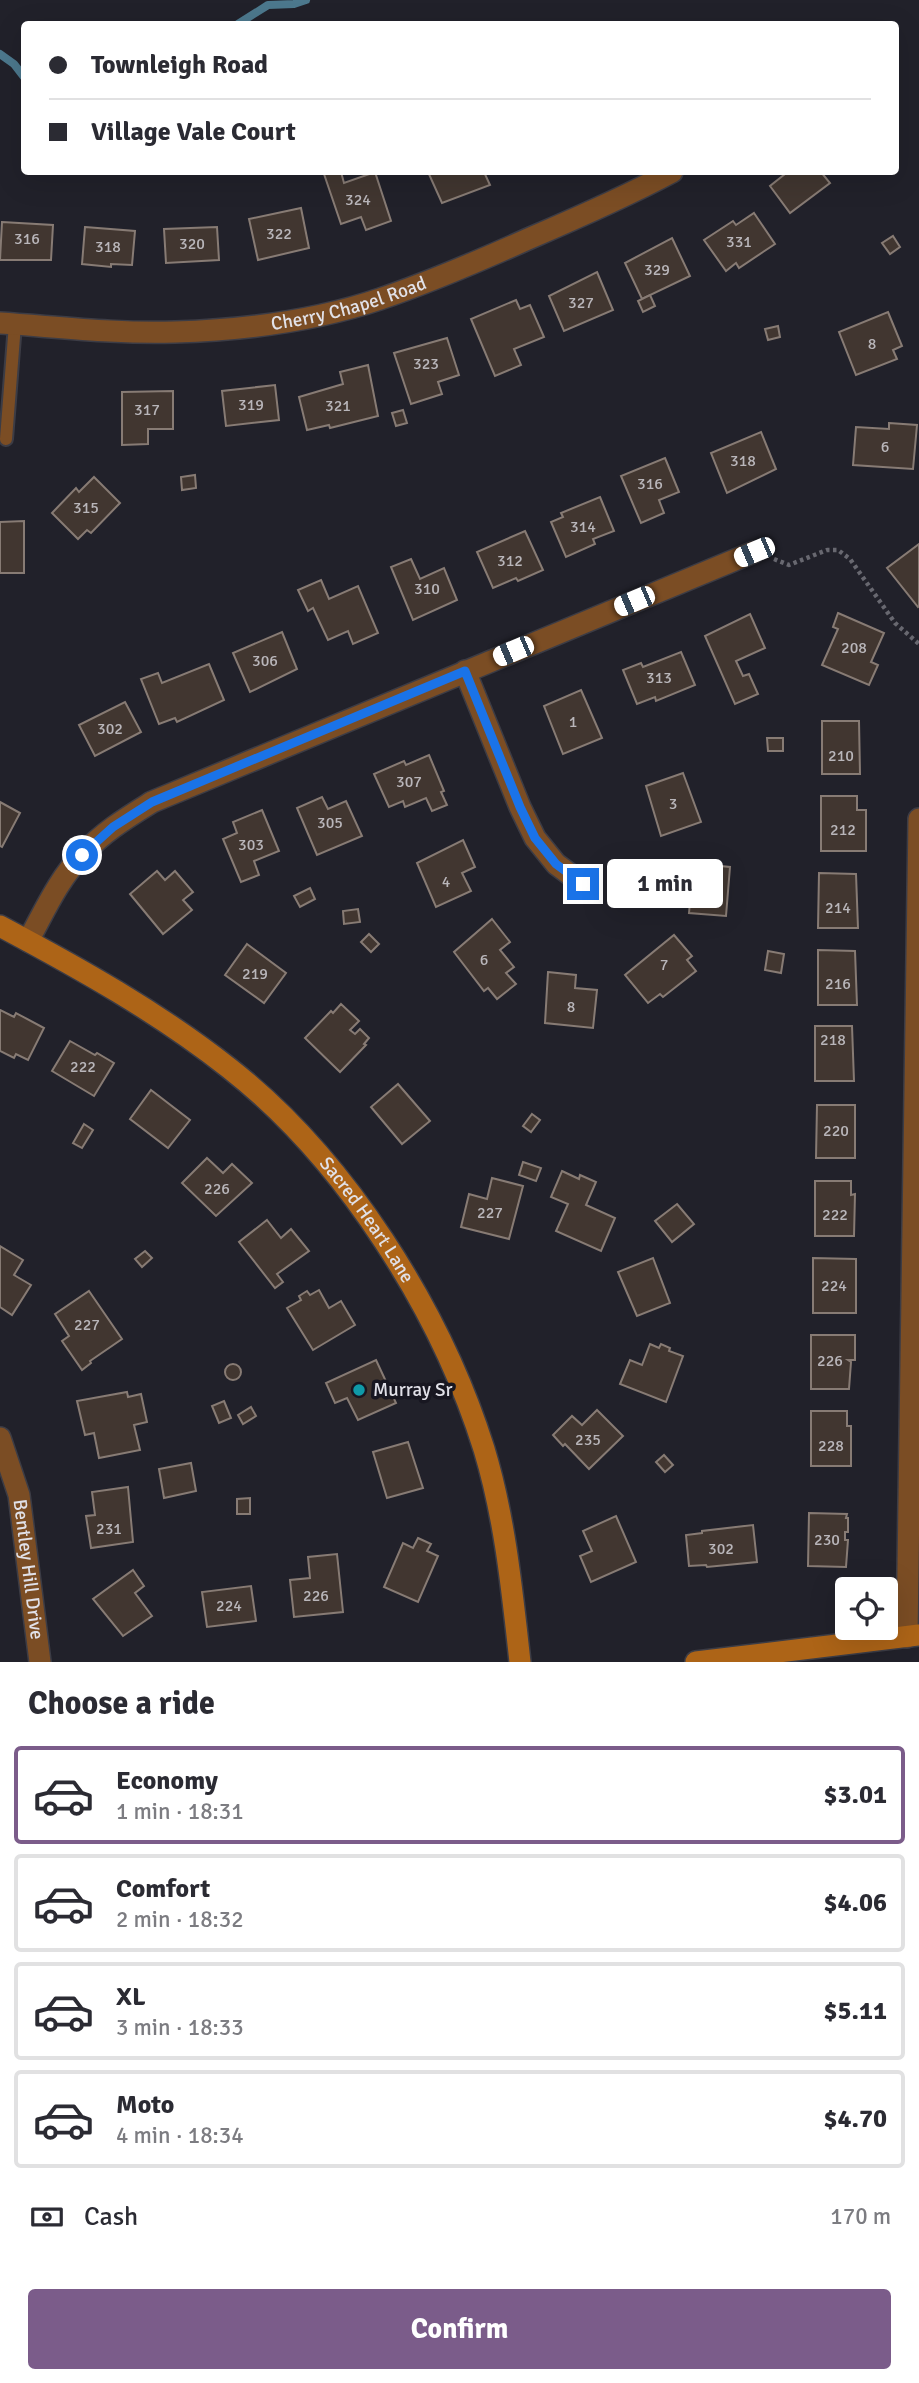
<!DOCTYPE html>
<html lang="en">
<head>
<meta charset="utf-8">
<style>
	body { margin:0; font-family:Signika,sans-serif; background:#f7f7f7; color:#2b2b33; height:100vh; display:flex; flex-direction:column; font-size:26px; white-space:nowrap }
	* { box-sizing:border-box; margin:0 }
	p { font-size:23px; color:#7c7c81 }
	.icon { flex:none; width:38px; height:38px; fill:none; stroke:currentColor; stroke-width:2; stroke-linecap:round; stroke-linejoin:round }
	.map { position:relative; height:1662px; overflow:hidden }
	.side { display:flex; flex-direction:column; background:#fff; flex:1 }
	.side>* { flex:none }
	.hud { position:absolute; left:21px; top:21px; width:878px; height:154px; border-radius:7px; box-shadow:0 7px 28px #0002; display:grid; align-content:center; height:154px; padding:0 28px; background:#fff }
	.fabs { position:absolute; left:835px; top:1577px; display:grid; gap:14px }
	.fabs a { display:grid; place-items:center; width:63px; height:63px; border-radius:7px; background:#fff; box-shadow:0 7px 28px #0002; font-size:35px }
	.end { position:absolute; width:32px; height:32px; margin:-16px; border:9px solid #1a73e8; background:#fff; box-shadow:0 0 0 4px #fff }
	.from { border-radius:50% }
	.bubble { position:absolute; height:49px; border-radius:7px; background:#fff; box-shadow:0 7px 28px #0002; font-size:23px; font-weight:700; line-height:49px; text-align:center }
	.car { position:absolute; width:21px; height:42px; margin:-21px -10px; border-radius:9px; box-shadow:0 0 5px 2px #0007; background:linear-gradient(#fff 24%,#345 0 40%,#fff 0 76%,#345 0 86%,#fff 0) }
	.hud b { display:flex; align-items:center; gap:24px; height:66px; font-size:26px }
	.hud b+b { border-top:2px solid #e1e1e2 }
	.hud i { width:18px; height:18px; background:#2b2b33 }
	ul { padding:0; list-style:none }
	li { display:flex; align-items:center; gap:21px; height:98px; margin:0 14px 10px; padding:0 14px; border:4px solid #e1e1e2; border-radius:7px }
	li div { flex:1 }
	li b { display:block; font-size:26px }
	li em { font-style:normal; font-weight:700 }
	li.current { border-color:#7b5c8a }
	li>.icon { width:63px; height:63px; stroke-width:1.5 }
	h2 { padding:0 28px; font-size:32px; line-height:84px }
	.pay { display:flex; align-items:center; gap:18px; height:77px; padding:0 28px; font-size:26px }
	.pay p { margin-inline-start:auto }
	.button { display:flex; gap:14px; margin-top:auto; padding:14px 28px }
	.button a { flex:1; height:80px; border-radius:7px; background:#7b5c8a; color:#fff; font-size:28px; font-weight:700; line-height:80px; text-align:center }
	.map>svg:first-child { display:block }
	.lines { fill:none; stroke-linecap:round; stroke-linejoin:round }
	.stream { stroke:#4c788d; stroke-width:8 }
	.building { fill:#413630; stroke:#877b74; stroke-width:2 }
	.lane-casing { stroke:#3c3c45; stroke-width:16 }
	.street-casing { stroke:#3c3c45; stroke-width:24 }
	.secondary-casing { stroke:#3c3c45; stroke-width:24 }
	.path { stroke:#686870; stroke-width:4.5; stroke-dasharray:3.5 3.5; stroke-linecap:butt }
	.lane { stroke:#7b4d24; stroke-width:12 }
	.street { stroke:#7b4d24; stroke-width:21 }
	.secondary { stroke:#ad6417; stroke-width:21 }
	.route { stroke:#1a73e8; stroke-width:9 }
	.culture-dot { fill:#0f9aa8; stroke:#181721; stroke-width:2.5 }
	.labels { text-anchor:middle; dominant-baseline:central; stroke-width:7; stroke-linejoin:round; paint-order:stroke }
	.number-label { font-size:16px; fill:#b9b6ba }
	.street-label { font-size:19px; fill:#e1e1e8; stroke:#181721 }
	.poi-label { font-size:19px; fill:#e1e1e8; stroke:#181721; text-anchor:start }
</style>
</head>
<body>
<div class="map">
<svg width="919" height="1662" viewBox="0 0 919 1662">
	<rect width="100%" height="100%" fill="#21212a"/>
	<g class="lines">
		<g class="stream">
			<polyline points="238,24 268,5 294,4 306,0"/>
			<polyline points="0,54 14,64 24,77"/>
		</g>
	</g>
	<g class="building">
		<polygon points="331,172 341,172 344,183 375,172 391,221 366,230 361,217 341,224 324,174"/>
		<polygon points="428,172 484,172 490,185 442,203"/>
		<polygon points="785,172 821,172 830,183 790,213 770,186 785,174"/>
		<polygon points="301,208 309,248 258,260 249,219"/>
		<polygon points="754,213 775,244 739,268 736,263 726,271 704,240 733,221 736,225"/>
		<polygon points="2,222 53,225 51,260 0,260"/>
		<polygon points="85,227 135,231 132,265 111,264 111,267 82,264"/>
		<polygon points="217,227 219,260 166,263 164,229"/>
		<polygon points="893,236 900,247 890,254 882,243"/>
		<polygon points="672,238 690,276 642,299 625,263"/>
		<polygon points="597,272 613,310 564,331 549,296"/>
		<polygon points="650,295 655,306 643,312 638,301"/>
		<polygon points="516,300 520,309 530,305 544,337 514,349 521,365 495,376 471,319"/>
		<polygon points="888,312 902,346 893,350 897,359 856,375 839,332"/>
		<polygon points="778,326 780,337 768,340 765,329"/>
		<polygon points="447,338 459,375 438,382 442,394 411,404 394,353"/>
		<polygon points="368,365 378,416 330,428 329,425 307,430 299,397 343,384 340,372"/>
		<polygon points="275,385 279,420 226,426 222,391"/>
		<polygon points="173,391 173,429 148,429 148,444 122,445 122,392"/>
		<polygon points="403,410 407,423 396,426 392,413"/>
		<polygon points="889,423 917,425 913,469 853,465 856,427 889,429"/>
		<polygon points="761,432 776,469 727,493 711,453"/>
		<polygon points="665,458 679,492 659,500 664,513 641,523 621,476"/>
		<polygon points="195,475 196,488 182,490 181,477"/>
		<polygon points="94,477 120,503 91,533 87,530 78,539 52,513 76,488 79,492"/>
		<polygon points="600,497 614,531 593,539 595,544 566,557 551,522 563,517 561,513"/>
		<polygon points="24,521 24,573 0,573 0,522"/>
		<polygon points="525,531 543,570 518,581 516,578 493,588 477,552"/>
		<polygon points="919,544 919,606 918,607 887,568"/>
		<polygon points="411,559 420,579 444,568 457,600 413,620 391,567"/>
		<polygon points="321,580 329,599 358,586 378,633 353,644 348,631 328,640 313,608 308,611 298,590"/>
		<polygon points="838,613 884,633 871,662 878,665 869,685 822,665 838,629 833,627"/>
		<polygon points="750,614 765,648 736,661 743,676 749,674 758,694 735,704 705,636"/>
		<polygon points="282,632 297,669 250,692 233,653"/>
		<polygon points="681,652 695,685 656,701 655,697 637,704 623,670 641,663 643,667"/>
		<polygon points="209,664 224,700 177,722 175,718 159,724 141,679 158,673 162,683"/>
		<polygon points="581,690 602,738 563,754 544,706"/>
		<polygon points="125,702 141,732 95,756 79,725"/>
		<polygon points="822,721 859,721 860,774 822,774"/>
		<polygon points="767,738 783,738 783,751 768,751"/>
		<polygon points="429,755 444,791 441,792 447,805 432,811 426,798 405,807 403,801 389,807 374,774 404,761 406,765"/>
		<polygon points="683,773 701,822 661,836 646,786"/>
		<polygon points="821,796 857,796 857,810 866,810 866,851 821,851"/>
		<polygon points="322,797 328,809 346,801 362,836 317,855 297,808"/>
		<polygon points="0,802 20,813 2,847 0,846"/>
		<polygon points="262,810 279,851 254,861 259,875 241,882 223,839 237,833 233,822"/>
		<polygon points="463,840 475,867 462,873 471,891 436,907 417,863"/>
		<polygon points="679,862 730,867 726,916 689,913 691,892 676,891"/>
		<polygon points="157,871 165,880 175,871 193,892 183,900 192,910 163,934 130,894"/>
		<polygon points="819,873 856,874 858,928 818,928"/>
		<polygon points="310,888 315,899 300,907 294,896"/>
		<polygon points="358,909 360,922 344,924 343,911"/>
		<polygon points="492,919 510,942 500,950 514,967 506,973 516,984 497,999 488,988 484,991 454,952"/>
		<polygon points="369,934 379,944 371,952 361,942"/>
		<polygon points="674,935 692,956 687,960 696,971 663,997 660,994 648,1003 625,975"/>
		<polygon points="247,944 286,973 264,1003 225,975"/>
		<polygon points="818,950 855,951 857,1005 818,1005"/>
		<polygon points="768,951 784,954 781,973 765,970"/>
		<polygon points="548,972 576,975 575,988 597,990 593,1028 545,1023"/>
		<polygon points="341,1004 359,1021 350,1030 355,1034 360,1029 369,1038 364,1044 366,1045 340,1072 305,1038 331,1011 333,1013"/>
		<polygon points="0,1010 14,1017 16,1013 44,1028 28,1060 16,1054 14,1058 0,1051"/>
		<polygon points="815,1026 852,1026 854,1081 815,1081"/>
		<polygon points="70,1041 95,1055 97,1053 114,1063 94,1096 52,1071"/>
		<polygon points="398,1084 430,1121 402,1144 371,1107"/>
		<polygon points="151,1090 190,1120 168,1148 130,1119"/>
		<polygon points="817,1105 855,1105 855,1158 816,1158"/>
		<polygon points="532,1114 540,1120 531,1132 523,1126"/>
		<polygon points="84,1124 93,1130 82,1148 73,1143"/>
		<polygon points="207,1158 223,1173 232,1164 252,1183 216,1216 182,1183"/>
		<polygon points="523,1162 541,1168 536,1181 519,1175"/>
		<polygon points="562,1171 579,1179 580,1175 596,1182 586,1205 615,1218 601,1251 556,1231 568,1204 551,1197"/>
		<polygon points="492,1178 523,1186 509,1239 461,1227 469,1194 487,1199"/>
		<polygon points="815,1181 851,1181 851,1195 855,1194 854,1236 815,1236"/>
		<polygon points="677,1204 694,1224 672,1242 655,1221"/>
		<polygon points="267,1220 281,1238 291,1229 309,1251 277,1274 283,1282 275,1288 239,1242"/>
		<polygon points="0,1246 23,1260 14,1275 31,1285 12,1315 0,1307"/>
		<polygon points="145,1251 152,1258 142,1267 135,1259"/>
		<polygon points="653,1258 670,1303 637,1316 618,1272"/>
		<polygon points="813,1258 856,1259 856,1313 813,1313"/>
		<polygon points="319,1290 329,1308 341,1301 355,1325 313,1350 287,1308 301,1300 299,1296 307,1291 310,1295"/>
		<polygon points="89,1291 122,1339 90,1361 91,1363 82,1370 62,1341 69,1336 55,1314"/>
		<polygon points="811,1335 855,1335 855,1360 848,1360 851,1362 849,1389 811,1389"/>
		<polygon points="650,1344 659,1348 661,1344 670,1348 669,1351 683,1356 666,1402 620,1384 630,1360 642,1365"/>
		<polygon points="376,1360 396,1403 358,1420 347,1398 335,1403 326,1383"/>
		<circle cx="233" cy="1372" r="8"/>
		<polygon points="127,1392 128,1397 141,1394 147,1422 134,1425 140,1450 99,1458 94,1433 85,1435 77,1401"/>
		<polygon points="224,1401 231,1418 219,1423 212,1406"/>
		<polygon points="251,1407 256,1416 243,1424 238,1415"/>
		<polygon points="597,1410 623,1436 589,1469 565,1444 563,1446 553,1435 572,1416 582,1425"/>
		<polygon points="811,1411 847,1411 847,1426 851,1426 851,1466 811,1466"/>
		<polygon points="408,1442 423,1488 387,1498 373,1452"/>
		<polygon points="664,1455 673,1465 665,1472 656,1462"/>
		<polygon points="191,1463 196,1491 164,1498 159,1469"/>
		<polygon points="128,1487 133,1542 91,1548 86,1516 95,1515 92,1492"/>
		<polygon points="250,1498 250,1514 237,1514 237,1499"/>
		<polygon points="809,1513 847,1514 846,1518 848,1518 848,1532 845,1532 845,1540 848,1540 846,1567 808,1566"/>
		<polygon points="616,1516 636,1562 591,1582 580,1556 592,1551 583,1531"/>
		<polygon points="753,1525 757,1562 707,1567 706,1565 689,1566 686,1535 702,1533 702,1531"/>
		<polygon points="418,1538 431,1544 427,1551 438,1556 418,1602 384,1587 403,1543 413,1548"/>
		<polygon points="337,1554 343,1612 294,1617 290,1580 310,1578 308,1557"/>
		<polygon points="133,1570 144,1586 135,1593 152,1616 123,1636 93,1599"/>
		<polygon points="251,1586 256,1621 207,1627 202,1592"/>
	</g>
	<g class="lines">
		<defs>
			<polyline id="lane" points="6,439 15,324"/>
			<g id="street">
				<path id="s1" d="M0,323c59,4 117,11 175,9 68,-2 140,-11 205,-33 50,-17 99,-38 148,-60 49,-21 97,-42 144,-67"/>
				<polyline points="465,671 520,807 535,838 556,864 583,884"/>
				<path d="M28,941c16,-29 31,-63 55,-87 20,-22 45,-37 69,-52l602,-250"/>
				<path id="s2" d="M0,1438l19,57 21,167"/>
				<polyline points="907,1637 919,819"/>
			</g>
			<g id="secondary">
				<path id="s3" d="M0,926c79,42 158,86 229,142 116,91 211,241 255,381 21,69 28,141 36,213"/>
				<polyline points="696,1662 919,1635"/>
			</g>
		</defs>
		<use href="#lane" class="lane-casing"/>
		<use href="#street" class="street-casing"/>
		<use href="#secondary" class="secondary-casing"/>
		<polyline class="path" points="774,559 789,565 827,550 838,550 850,559 895,623 919,644"/>
		<use href="#lane" class="lane"/>
		<use href="#street" class="street"/>
		<use href="#secondary" class="secondary"/>
	</g>
	<g class="lines">
		<polyline class="route" points="82,855 113,827 152,802 465,671 520,807 535,838 556,864 583,884"/>
	</g>
	<circle class="culture-dot" cx="359" cy="1390" r="7"/>
	<g class="labels">
		<g class="number-label">
			<text x="358" y="200">324</text>
			<text x="279" y="234">322</text>
			<text x="27" y="239">316</text>
			<text x="739" y="242">331</text>
			<text x="192" y="244">320</text>
			<text x="108" y="247">318</text>
			<text x="657" y="270">329</text>
			<text x="581" y="303">327</text>
			<text x="872" y="344">8</text>
			<text x="426" y="364">323</text>
			<text x="251" y="405">319</text>
			<text x="338" y="406">321</text>
			<text x="147" y="410">317</text>
			<text x="885" y="447">6</text>
			<text x="743" y="461">318</text>
			<text x="650" y="484">316</text>
			<text x="86" y="508">315</text>
			<text x="583" y="527">314</text>
			<text x="510" y="561">312</text>
			<text x="427" y="589">310</text>
			<text x="854" y="648">208</text>
			<text x="265" y="661">306</text>
			<text x="659" y="678">313</text>
			<text x="573" y="722">1</text>
			<text x="110" y="729">302</text>
			<text x="841" y="756">210</text>
			<text x="409" y="782">307</text>
			<text x="673" y="804">3</text>
			<text x="330" y="823">305</text>
			<text x="843" y="830">212</text>
			<text x="251" y="845">303</text>
			<text x="446" y="882">4</text>
			<text x="838" y="908">214</text>
			<text x="484" y="960">6</text>
			<text x="664" y="965">7</text>
			<text x="255" y="974">219</text>
			<text x="838" y="984">216</text>
			<text x="571" y="1007">8</text>
			<text x="833" y="1040">218</text>
			<text x="83" y="1067">222</text>
			<text x="836" y="1131">220</text>
			<text x="217" y="1189">226</text>
			<text x="490" y="1213">227</text>
			<text x="835" y="1215">222</text>
			<text x="834" y="1286">224</text>
			<text x="87" y="1325">227</text>
			<text x="830" y="1361">226</text>
			<text x="588" y="1440">235</text>
			<text x="831" y="1446">228</text>
			<text x="109" y="1529">231</text>
			<text x="827" y="1540">230</text>
			<text x="721" y="1549">302</text>
			<text x="316" y="1596">226</text>
			<text x="229" y="1606">224</text>
		</g>
		<g class="street-label">
			<text stroke="none"><textPath href="#s1" startOffset="352">Cherry Chapel Road</textPath></text>
			<text stroke="none"><textPath href="#s3" startOffset="476">Sacred Heart Lane</textPath></text>
			<text stroke="none"><textPath href="#s2" startOffset="135">Bentley Hill Drive</textPath></text>
		</g>
		<g class="poi-label">
			<text x="373" y="1390">Murray Sr</text>
		</g>
	</g>
</svg>
<div class="fabs">
<a><svg class="icon" aria-label="locate" viewBox="0 0 24 24"><circle cx="12" cy="12" r="6"/><path d="M12 2v4M12 18v4M2 12h4M18 12h4"/></svg></a>
</div>
<i class="end from" style="left:82px;top:855px"></i>
<i class="end" style="left:583px;top:884px"></i>
<div class="bubble" style="left:607px;top:859px;width:116px">1 min</div>
<i class="car" style="left:754px;top:552px;rotate:247deg"></i>
<i class="car" style="left:634px;top:601px;rotate:247deg"></i>
<i class="car" style="left:513px;top:651px;rotate:247deg"></i>
<div class="hud">
<b><i class="from"></i>Townleigh Road</b>
<b><i></i>Village Vale Court</b>
</div>
</div>
<section class="side">
<h2>Choose a ride</h2>
<ul>
<li class="current"><svg class="icon" aria-label="car" viewBox="0 0 24 24"><path d="M5 17H2v-5l4-1 3-4h7l3 4 3 1v5h-3M9 17h6M6 11h13"/><circle cx="7" cy="17" r="2"/><circle cx="17" cy="17" r="2"/></svg><div><b>Economy</b><p>1 min · 18:31</p></div><em>$3.01</em></li>
<li><svg class="icon" aria-label="car" viewBox="0 0 24 24"><path d="M5 17H2v-5l4-1 3-4h7l3 4 3 1v5h-3M9 17h6M6 11h13"/><circle cx="7" cy="17" r="2"/><circle cx="17" cy="17" r="2"/></svg><div><b>Comfort</b><p>2 min · 18:32</p></div><em>$4.06</em></li>
<li><svg class="icon" aria-label="car" viewBox="0 0 24 24"><path d="M5 17H2v-5l4-1 3-4h7l3 4 3 1v5h-3M9 17h6M6 11h13"/><circle cx="7" cy="17" r="2"/><circle cx="17" cy="17" r="2"/></svg><div><b>XL</b><p>3 min · 18:33</p></div><em>$5.11</em></li>
<li><svg class="icon" aria-label="car" viewBox="0 0 24 24"><path d="M5 17H2v-5l4-1 3-4h7l3 4 3 1v5h-3M9 17h6M6 11h13"/><circle cx="7" cy="17" r="2"/><circle cx="17" cy="17" r="2"/></svg><div><b>Moto</b><p>4 min · 18:34</p></div><em>$4.70</em></li>
</ul>
<div class="pay"><svg class="icon" aria-label="cash" viewBox="0 0 24 24"><path d="M3 7h18v10H3z"/><circle cx="12" cy="12" r="2"/></svg>Cash<p>170 m</p></div>
<div class="button"><a>Confirm</a></div>
</section>
</body>
</html>
